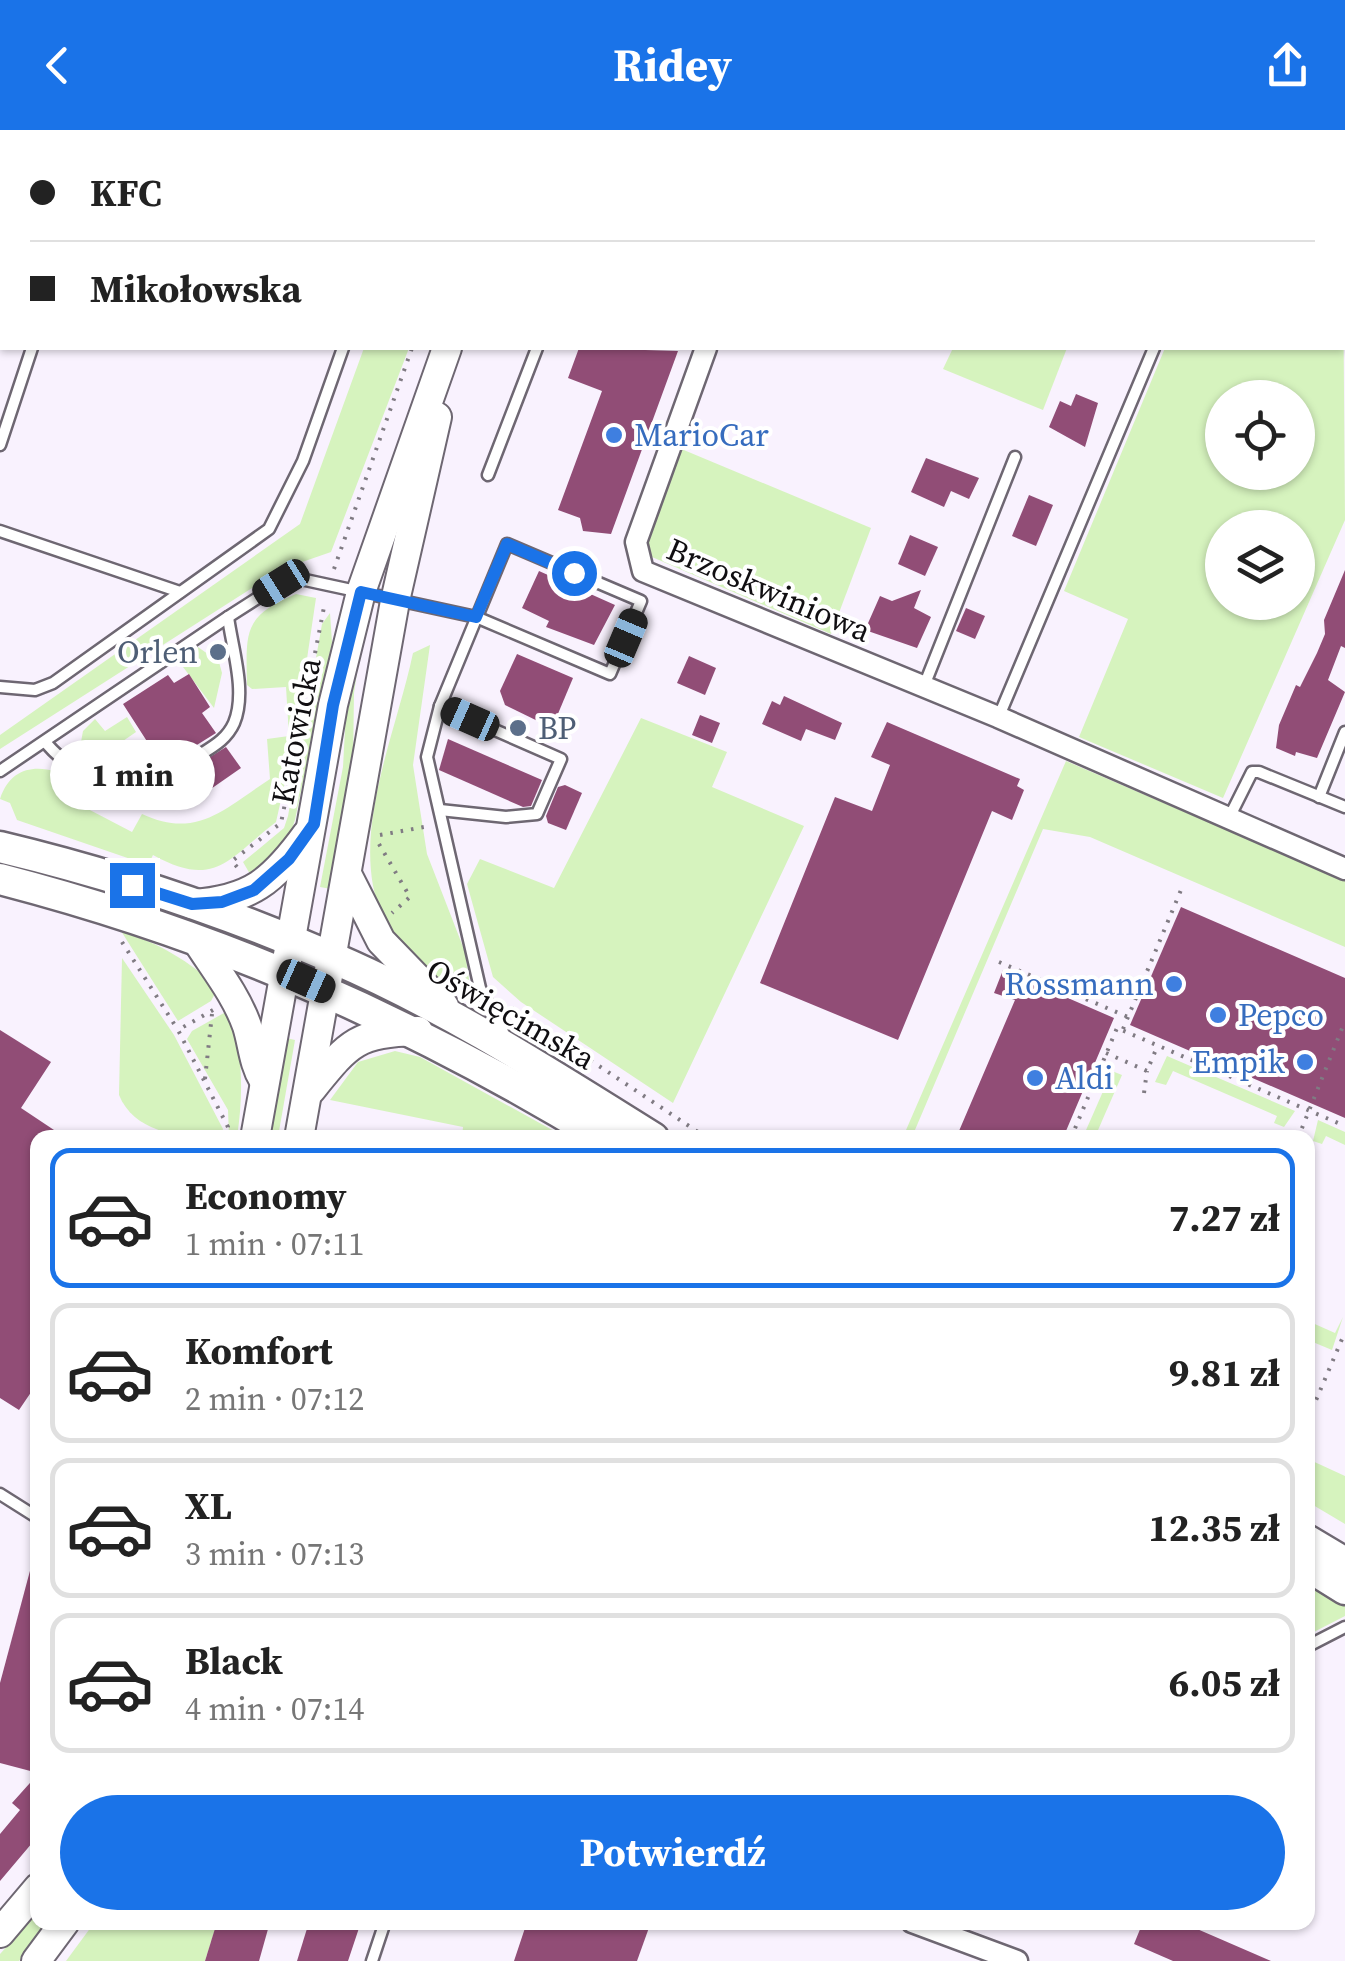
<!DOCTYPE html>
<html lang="pl">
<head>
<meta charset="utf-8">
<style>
	body { margin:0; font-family:"Source Serif 4",serif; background:#f6f6f6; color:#222; height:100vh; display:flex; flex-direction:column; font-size:38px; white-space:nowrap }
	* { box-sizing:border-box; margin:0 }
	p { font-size:32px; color:#767676 }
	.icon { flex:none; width:55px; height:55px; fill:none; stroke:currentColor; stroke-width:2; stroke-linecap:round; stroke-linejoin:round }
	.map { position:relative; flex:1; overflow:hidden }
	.side { position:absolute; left:30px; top:1000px; width:1285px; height:800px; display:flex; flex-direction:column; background:#fff; border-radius:20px; box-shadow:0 2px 8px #0004 }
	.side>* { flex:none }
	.guide { position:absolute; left:0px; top:0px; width:1345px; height:220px; box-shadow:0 2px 8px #0004; display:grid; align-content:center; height:220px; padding:0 30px; background:#fff }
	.controls { position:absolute; left:1205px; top:250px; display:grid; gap:20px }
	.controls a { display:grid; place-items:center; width:110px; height:110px; border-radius:50%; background:#fff; box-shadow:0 2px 8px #0004; font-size:50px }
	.end { position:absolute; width:45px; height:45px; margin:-22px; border:12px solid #1a73e8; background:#fff; box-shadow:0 0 0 5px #fff }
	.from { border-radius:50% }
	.bubble { position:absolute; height:70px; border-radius:35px; background:#fff; box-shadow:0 2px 8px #0004; font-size:32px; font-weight:700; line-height:70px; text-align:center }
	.car { position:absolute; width:30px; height:60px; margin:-30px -15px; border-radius:12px; box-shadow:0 0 8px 2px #0007; background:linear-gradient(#222 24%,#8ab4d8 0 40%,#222 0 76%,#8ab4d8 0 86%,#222 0) }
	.guide b { display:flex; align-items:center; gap:35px; height:95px; font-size:38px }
	.guide b+b { border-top:2px solid #e0e0e0 }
	.guide i { width:25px; height:25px; background:#222 }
	ul { padding:18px 0 0; list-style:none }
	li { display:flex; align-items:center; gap:30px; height:140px; margin:0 20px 15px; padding:0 10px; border:5px solid #e0e0e0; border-radius:20px }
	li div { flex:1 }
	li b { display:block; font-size:38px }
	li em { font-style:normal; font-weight:700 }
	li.on { border-color:#1a73e8 }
	li>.icon { width:90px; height:90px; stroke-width:1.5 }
	.cta { display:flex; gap:20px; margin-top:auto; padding:20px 30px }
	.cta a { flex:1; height:115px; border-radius:60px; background:#1a73e8; color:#fff; font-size:40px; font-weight:700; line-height:115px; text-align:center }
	header { display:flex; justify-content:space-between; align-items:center; height:130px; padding:0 30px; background:#1a73e8; color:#fff; font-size:45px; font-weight:700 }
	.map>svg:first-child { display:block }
	.green { fill:#d6f3be; fill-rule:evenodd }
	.forest { fill:#a5cb83 }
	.building { fill:#914d76 }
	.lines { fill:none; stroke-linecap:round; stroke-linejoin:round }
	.service-casing { stroke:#6e6772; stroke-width:15 }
	.minor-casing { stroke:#6e6772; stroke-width:25 }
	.secondary-casing { stroke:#6e6772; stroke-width:32 }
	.primary-casing { stroke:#6e6772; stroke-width:35 }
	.path { stroke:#807b83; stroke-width:4; stroke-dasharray:2.5 8; stroke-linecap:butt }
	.service { stroke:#fff; stroke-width:10 }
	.minor { stroke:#fff; stroke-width:20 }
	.secondary { stroke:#fff; stroke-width:28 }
	.primary { stroke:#fff; stroke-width:30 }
	.route { stroke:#1a73e8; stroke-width:12 }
	.shop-dot { fill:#3f7fe0; stroke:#fff; stroke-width:4 }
	.service-dot { fill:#5c6f8a; stroke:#fff; stroke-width:4 }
	.labels { text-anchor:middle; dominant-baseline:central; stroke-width:8; stroke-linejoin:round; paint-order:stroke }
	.shop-label { font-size:32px; fill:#366cbe; stroke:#fff; text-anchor:start }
	.street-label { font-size:32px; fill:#100e11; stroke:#fff }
	.service-label { font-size:32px; fill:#4e5e75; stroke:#fff; text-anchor:end }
</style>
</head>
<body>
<header><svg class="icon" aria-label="back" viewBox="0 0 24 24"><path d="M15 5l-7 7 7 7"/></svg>Ridey<svg class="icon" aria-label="share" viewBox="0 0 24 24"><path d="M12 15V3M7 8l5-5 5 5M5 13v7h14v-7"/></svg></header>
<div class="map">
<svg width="1345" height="1831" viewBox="0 0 1345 1831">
	<rect width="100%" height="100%" fill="#f9f2fe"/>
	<g class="green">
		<path d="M1343,133l2,257 -122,278 -144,-61 49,-118 -64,-28 101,-243h177zM1222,268h76v74h-76zM1222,398h76v74h-76z"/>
		<polygon points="364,218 409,218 331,422 282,439 0,619 0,605 300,394"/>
		<polygon points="953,218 1067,218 1043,280 943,239"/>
		<polygon points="679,318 871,398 831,504 652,427 643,410"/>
		<path d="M296,464l20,4 -20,135 -20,89c-49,38 -61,67 -123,33l-5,10 -131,-45 -7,-17 -10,-4c12,-37 44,-35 73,-21l-10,18 69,36 10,-18c55,26 83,-6 128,-35l-3,-40 22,-3 -3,-49 -34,2 -5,-4c-1,-54 -4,-69 49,-91z"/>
		<polygon points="330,483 332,512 295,690 289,707 254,751 243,732 284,698 288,686 322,494"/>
		<polygon points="363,503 354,563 353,632 331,759 320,757 343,637 347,563"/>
		<path d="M430,515l-17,120 14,89 38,98 7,48c-15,-10 -33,-17 -46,-28 -104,-83 -35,-214 -13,-319z"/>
		<polygon points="198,517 219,532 222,543 214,578 180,533 181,528"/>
		<path d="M127,587l9,15 -13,9 11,18c-21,11 -45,7 -53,-17l2,-11 12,-12 10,12z"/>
		<polygon points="641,588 727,622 712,657 804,696 673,973 521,872 493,847 467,754 480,729 554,758"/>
		<polygon points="1066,631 1345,751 1345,817 1090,707 1043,699 912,1007 903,1007"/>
		<path d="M121,801c39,13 67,29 97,57l-7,13 -33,20z"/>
		<path d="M122,828l52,77 49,94 -2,8c-38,1 -86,-3 -102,-42z"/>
		<path d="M231,879c11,45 13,82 6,128h-8l-1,-27 -41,-71 5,-8z"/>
		<polygon points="286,908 295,910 278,1007 269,1008"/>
		<polygon points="395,921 420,927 565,1007 462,1007 463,997 330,970 358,932"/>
		<polygon points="1167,926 1295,981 1284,997 1274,993 1277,986 1173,941 1166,955 1155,952"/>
		<polygon points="1112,941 1122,945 1095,1007 1083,1007"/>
		<polygon points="1318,990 1345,1002 1345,1015 1326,1006 1322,1014 1313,1011"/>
		<polygon points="1343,1187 1332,1220 1308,1210 1308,1191 1335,1203"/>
		<polygon points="1308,1329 1345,1346 1345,1394 1308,1372"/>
		<polygon points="1308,1450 1345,1473 1345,1486 1308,1505"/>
		<polygon points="37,1784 38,1792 50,1793 19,1831 0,1831 0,1824"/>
		<polygon points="94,1793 217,1793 205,1831 66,1831"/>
	</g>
	<polygon class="forest" points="797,0 1023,0 1029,2 796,2"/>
	<g class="building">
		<polygon points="579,218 678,221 611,404 583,401 580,388 558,380 602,261 568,248"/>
		<polygon points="1076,264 1098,273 1085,317 1049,297 1060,271 1071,276"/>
		<polygon points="926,328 979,348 969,369 951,361 944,377 911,362"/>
		<polygon points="1029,365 1053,375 1036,416 1012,406"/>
		<polygon points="910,405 938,417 925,446 898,434"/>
		<polygon points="1345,440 1345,518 1341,516 1328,550 1345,562 1317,628 1296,622 1295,626 1276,618 1279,595 1296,555 1300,557 1317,523 1325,504 1324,490"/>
		<polygon points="539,441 615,475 594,515 546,497 549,491 522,478"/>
		<polygon points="921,460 914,478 931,487 917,518 865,500 880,466 892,471"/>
		<polygon points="966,478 985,486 975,509 956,501"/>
		<polygon points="517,524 573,548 552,598 505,575 500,561"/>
		<polygon points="689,526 716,538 705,565 677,553"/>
		<polygon points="189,544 210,577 202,583 216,603 168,633 154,613 150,616 123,574 168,545 174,553"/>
		<polygon points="784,566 842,593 835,610 806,599 801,611 762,594 772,571 780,575"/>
		<polygon points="700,585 720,593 712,613 692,605"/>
		<polygon points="887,592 1020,649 1017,656 1024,660 1012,690 992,681 898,910 760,853 835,667 872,681 890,635 871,627"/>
		<polygon points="448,609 542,650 531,676 523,677 439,640"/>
		<polygon points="226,617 241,638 195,670 178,647"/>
		<polygon points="565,655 582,663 566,700 548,693 546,686 558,657"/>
		<polygon points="1181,777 1345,848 1345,988 1130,895"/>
		<polygon points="1003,840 1114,888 1063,1008 956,1008 1015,870 994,863"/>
		<polygon points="0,900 51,932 21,978 66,1008 38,1008 38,1252 19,1280 0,1268"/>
		<polygon points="31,1437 38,1438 38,1643 0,1633 0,1553"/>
		<polygon points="38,1644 38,1706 0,1751 0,1704 20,1680 12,1673"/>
		<polygon points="217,1792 270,1792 259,1831 205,1831"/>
		<polygon points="309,1792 361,1792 348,1831 297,1831"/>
		<polygon points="527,1792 651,1792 637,1831 514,1831"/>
		<polygon points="1143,1792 1181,1792 1271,1831 1173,1831 1134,1814"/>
	</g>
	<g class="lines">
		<defs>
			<g id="service">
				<polyline points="1050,0 1057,2"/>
				<polyline points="114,2 115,0"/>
				<polyline points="421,2 422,0"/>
				<polyline points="618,2 619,0"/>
				<polyline points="747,2 748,0"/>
				<polyline points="0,315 32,218"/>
				<polyline points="488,345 537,218"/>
				<polyline points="0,401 180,462"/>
				<polyline points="924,556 1015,327"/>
				<polyline points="0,557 35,560 53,553 269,399 303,331 343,218"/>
				<polyline points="999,586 1154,218"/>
				<path d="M45,612c44,51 96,51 150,16 15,-10 31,-17 39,-35 13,-31 -2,-75 -6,-106"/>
				<polyline points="0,641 228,487 281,453 296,448 476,487 610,544 641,471 507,414 440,576 427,627 480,858 505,906"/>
				<polyline points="1319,667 1345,602"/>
				<polyline points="440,680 506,687 537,684 561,629 440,576"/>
				<polyline points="1230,686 1252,642 1259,642 1345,677"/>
				<polyline points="0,1364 38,1388"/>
				<polyline points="1308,1516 1345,1497"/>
				<polyline points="372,1831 385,1792"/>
			</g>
			<g id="minor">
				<polyline points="783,2 784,0"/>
				<polyline points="706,218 636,412 643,441 998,587 1345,739"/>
				<polyline points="912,1792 1017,1831"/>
			</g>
			<g id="secondary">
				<polyline points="527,2 528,0"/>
				<polyline points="347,744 381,811 444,876"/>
				<path d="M192,774c59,-4 81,-23 115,-70"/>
				<path d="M197,811c18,28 39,54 50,85 6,19 6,37 17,55"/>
				<path d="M310,961c39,-48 45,-58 108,-60"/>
				<polyline points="255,1008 333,575 361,462 447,218"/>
				<polyline points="299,1008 395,471 437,287"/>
				<polyline points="0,1803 38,1758"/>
				<polyline points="36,1831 65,1792"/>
			</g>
			<g id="primary">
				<path d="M0,717c113,27 227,65 333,111 112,48 216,115 320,180"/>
				<path d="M0,749c220,57 409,141 603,259"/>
				<polyline points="1308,1411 1345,1433"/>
				<polyline points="1308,1436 1345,1459"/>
			</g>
		</defs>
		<use href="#service" class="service-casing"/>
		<use href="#minor" class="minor-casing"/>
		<use href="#secondary" class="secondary-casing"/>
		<use href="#primary" class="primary-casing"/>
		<g class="path">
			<polyline points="491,2 492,0"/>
			<polyline points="334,439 412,218"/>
			<polyline points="303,585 325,472"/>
			<polyline points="380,705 424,697"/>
			<polyline points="379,714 410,767 392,783"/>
			<polyline points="237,737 232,731 281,693 301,595"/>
			<polyline points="122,812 178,900"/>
			<polyline points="999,832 1128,887"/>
			<polyline points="444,837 463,854"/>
			<polyline points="512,878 707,1008"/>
			<polyline points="213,880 178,900 228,997 226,1008"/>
			<polyline points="1123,899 1181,760"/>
			<polyline points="1106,923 1147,941 1157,917"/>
			<polyline points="205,949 212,884"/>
			<polyline points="1144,963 1147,941"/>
			<polyline points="1071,1008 1117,898 1345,996"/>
			<polyline points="1298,1008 1345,891"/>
			<polyline points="1308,1289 1345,1202"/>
		</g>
		<use href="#service" class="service"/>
		<use href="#minor" class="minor"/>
		<use href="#secondary" class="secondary"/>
		<use href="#primary" class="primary"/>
	</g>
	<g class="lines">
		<polyline class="route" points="132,755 192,774 222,772 254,760 289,729 314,694 333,575 361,462 476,487 507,414 574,443"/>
	</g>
	<g class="shop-dot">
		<circle cx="614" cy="305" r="10"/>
		<circle cx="1174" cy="854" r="10"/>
		<circle cx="1218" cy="885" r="10"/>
		<circle cx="1305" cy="932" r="10"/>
		<circle cx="1035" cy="948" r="10"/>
	</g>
	<g class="service-dot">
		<circle cx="218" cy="522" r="10"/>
		<circle cx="518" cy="598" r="10"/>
	</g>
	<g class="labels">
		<g class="shop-label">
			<text x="634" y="305">MarioCar</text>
			<text x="1154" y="854" text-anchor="end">Rossmann</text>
			<text x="1238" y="885">Pepco</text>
			<text x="1285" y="932" text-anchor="end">Empik</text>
			<text x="1055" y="948">Aldi</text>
		</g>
		<g class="street-label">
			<text transform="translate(769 460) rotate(23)">Brzoskwiniowa</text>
			<text transform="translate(296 601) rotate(-79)">Katowicka</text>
			<text transform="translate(511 884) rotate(30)">Oświęcimska</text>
		</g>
		<g class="service-label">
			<text x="198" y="522">Orlen</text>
			<text x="538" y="598" text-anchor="start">BP</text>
		</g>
	</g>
</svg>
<div class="controls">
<a><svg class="icon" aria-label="locate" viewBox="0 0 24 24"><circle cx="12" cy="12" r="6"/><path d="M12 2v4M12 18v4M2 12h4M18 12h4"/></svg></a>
<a><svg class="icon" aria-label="layers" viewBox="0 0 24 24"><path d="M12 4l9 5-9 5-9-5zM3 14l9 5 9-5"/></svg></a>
</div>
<i class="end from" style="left:574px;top:443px"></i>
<i class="end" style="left:132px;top:755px"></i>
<div class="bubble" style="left:50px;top:610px;width:165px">1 min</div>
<i class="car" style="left:281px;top:453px;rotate:238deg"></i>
<i class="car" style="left:626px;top:508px;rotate:23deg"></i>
<i class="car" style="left:470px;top:589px;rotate:294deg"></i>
<i class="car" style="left:306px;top:851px;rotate:114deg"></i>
<div class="guide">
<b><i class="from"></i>KFC</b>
<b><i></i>Mikołowska</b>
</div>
<section class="side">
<ul>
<li class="on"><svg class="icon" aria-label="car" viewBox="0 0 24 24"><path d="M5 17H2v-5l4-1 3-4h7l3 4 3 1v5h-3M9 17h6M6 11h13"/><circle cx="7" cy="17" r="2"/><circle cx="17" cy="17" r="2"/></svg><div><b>Economy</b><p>1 min · 07:11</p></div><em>7.27 zł</em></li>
<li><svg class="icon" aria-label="car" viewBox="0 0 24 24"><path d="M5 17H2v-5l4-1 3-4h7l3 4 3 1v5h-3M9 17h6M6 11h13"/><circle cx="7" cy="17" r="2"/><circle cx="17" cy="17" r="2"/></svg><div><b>Komfort</b><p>2 min · 07:12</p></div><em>9.81 zł</em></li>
<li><svg class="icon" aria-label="car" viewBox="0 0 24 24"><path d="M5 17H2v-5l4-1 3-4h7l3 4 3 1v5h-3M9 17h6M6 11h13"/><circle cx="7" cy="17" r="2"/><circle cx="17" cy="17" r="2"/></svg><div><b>XL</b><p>3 min · 07:13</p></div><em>12.35 zł</em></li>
<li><svg class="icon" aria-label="car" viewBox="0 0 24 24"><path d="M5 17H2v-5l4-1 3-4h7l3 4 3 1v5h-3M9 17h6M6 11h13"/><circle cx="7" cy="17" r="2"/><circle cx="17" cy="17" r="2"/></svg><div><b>Black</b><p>4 min · 07:14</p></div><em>6.05 zł</em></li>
</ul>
<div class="cta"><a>Potwierdź</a></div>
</section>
</div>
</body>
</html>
